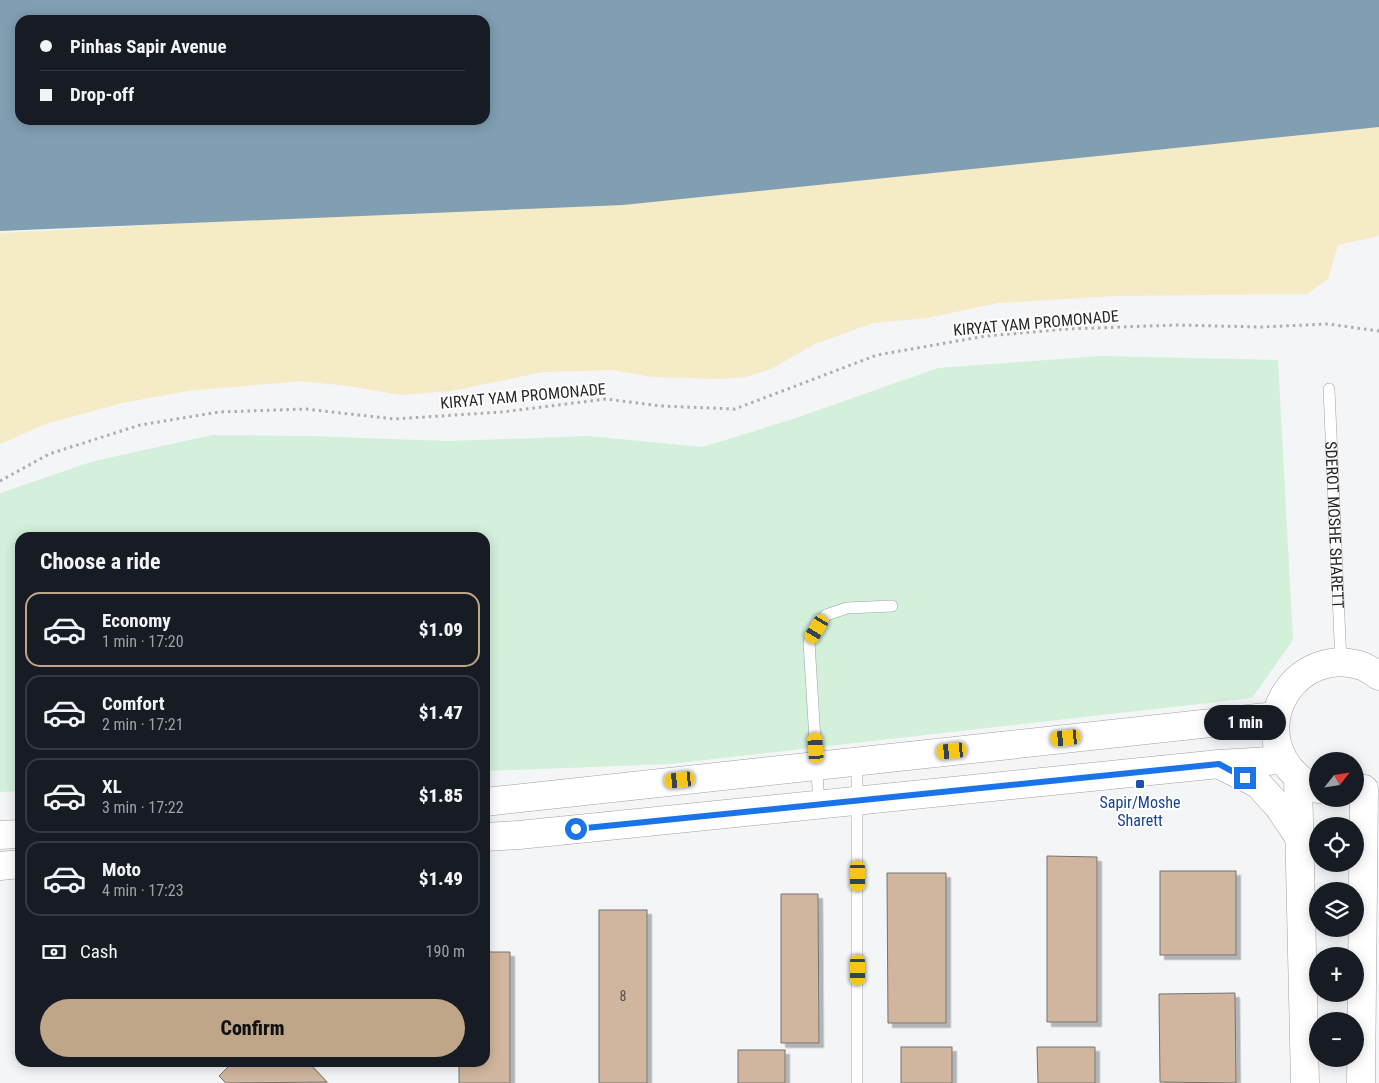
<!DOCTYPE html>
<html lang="en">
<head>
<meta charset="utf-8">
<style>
	body { margin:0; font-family:"Roboto Condensed",sans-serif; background:#242831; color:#f1f3f6; height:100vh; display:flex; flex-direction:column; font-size:19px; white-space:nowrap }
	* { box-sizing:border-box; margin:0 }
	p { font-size:16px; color:#9ea1a6 }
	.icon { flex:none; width:28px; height:28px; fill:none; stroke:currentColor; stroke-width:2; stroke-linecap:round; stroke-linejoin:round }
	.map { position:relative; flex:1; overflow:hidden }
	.side { position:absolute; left:15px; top:532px; width:475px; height:535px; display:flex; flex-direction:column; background:#171b24; border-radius:15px; box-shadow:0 2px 12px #0003 }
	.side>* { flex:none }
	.hud { position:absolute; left:15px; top:15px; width:475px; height:110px; border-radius:15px; box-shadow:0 2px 12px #0003; display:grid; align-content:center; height:110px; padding:0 25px; background:#171b24 }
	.needle { width:32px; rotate:60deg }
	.tools { position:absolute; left:1309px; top:752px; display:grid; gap:10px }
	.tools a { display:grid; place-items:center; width:55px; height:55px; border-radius:50%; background:#171b24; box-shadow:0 2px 12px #0003; font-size:25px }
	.end { position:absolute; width:22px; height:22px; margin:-11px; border:6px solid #1a73e8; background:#fff; box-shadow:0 0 0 2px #fff }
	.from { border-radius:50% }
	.bubble { position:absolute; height:35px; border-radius:18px; background:#171b24; box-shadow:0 2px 12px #0003; font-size:16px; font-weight:800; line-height:35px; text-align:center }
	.car { position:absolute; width:15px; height:30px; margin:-15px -8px; border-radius:6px; box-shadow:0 0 4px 1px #0007; background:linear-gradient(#f5c518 24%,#345 0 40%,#f5c518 0 76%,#345 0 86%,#f5c518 0) }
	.hud b { display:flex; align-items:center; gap:18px; height:48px; font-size:19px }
	.hud b+b { border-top:1px solid #363941 }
	.hud i { width:12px; height:12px; background:#f1f3f6 }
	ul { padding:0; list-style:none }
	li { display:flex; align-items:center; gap:15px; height:75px; margin:0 10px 8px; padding:0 15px; border:2px solid #363941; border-radius:15px }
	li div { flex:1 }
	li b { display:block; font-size:19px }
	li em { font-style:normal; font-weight:800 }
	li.current { border-color:#c0a688 }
	li>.icon { width:45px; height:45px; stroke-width:1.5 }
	h2 { padding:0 25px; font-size:22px; line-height:60px }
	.pay { display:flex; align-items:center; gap:12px; height:55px; padding:0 25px; font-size:19px }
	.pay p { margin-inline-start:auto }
	.action { display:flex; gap:10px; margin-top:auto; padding:10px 25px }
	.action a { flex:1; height:58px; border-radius:30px; background:#c0a688; color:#111; font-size:20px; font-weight:800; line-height:58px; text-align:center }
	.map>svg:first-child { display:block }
	.green { fill:#d3f0db }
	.sand { fill:#f5ebc6 }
	.water { fill:#809fb2; fill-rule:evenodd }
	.building { fill:#d0b69e; stroke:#747270; filter:url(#shadow) }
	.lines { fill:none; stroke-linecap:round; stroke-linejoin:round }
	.lane-casing { stroke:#a0a1a3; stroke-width:12 }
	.secondary-casing { stroke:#a0a1a3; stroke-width:29 }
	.path { stroke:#acadaf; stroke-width:3; stroke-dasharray:2.5 4; stroke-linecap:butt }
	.lane { stroke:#fff; stroke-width:11 }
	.secondary { stroke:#fff; stroke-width:28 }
	.route { stroke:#1a73e8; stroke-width:6 }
	.transit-dot { fill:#1a4fb4; stroke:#fff; stroke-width:2 }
	.labels { text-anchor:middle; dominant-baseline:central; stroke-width:4; stroke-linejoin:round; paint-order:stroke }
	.number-label { font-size:14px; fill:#524c46 }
	.street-label { font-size:16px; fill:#282829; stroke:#fff }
	.transit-label { font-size:16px; fill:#164399; stroke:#fff }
</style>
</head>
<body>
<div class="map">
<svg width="1379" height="1083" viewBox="0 0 1379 1083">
	<defs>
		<filter id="shadow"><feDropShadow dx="4.5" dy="4.5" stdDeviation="0" flood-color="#0004"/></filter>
	</defs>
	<rect width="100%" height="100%" fill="#f4f5f7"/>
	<polygon class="green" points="1100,356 1278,360 1293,640 1252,698 670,764 485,771 485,538 20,538 20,791 0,792 0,493 94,461 212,435 308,436 449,441 588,436 703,447 796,418 938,368"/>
	<polygon class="sand" points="1379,127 1379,236 1338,245 1328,279 1307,294 1116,296 998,303 927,318 873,323 815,344 771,369 746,377 720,379 652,377 612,370 544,372 451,391 401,395 348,386 301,381 188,391 122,403 46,424 0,444 0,233 211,222"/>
	<path class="water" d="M0,0h1379v127l-756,78 -623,26zM20,20h465v100h-465z"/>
	<g class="building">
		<polygon points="1047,856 1097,857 1097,1022 1047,1022"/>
		<rect x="1160" y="871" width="76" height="84"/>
		<polygon points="887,873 946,873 946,1023 888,1023"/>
		<polygon points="781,894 818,894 819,1043 781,1043"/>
		<rect x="599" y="910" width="48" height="173"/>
		<polygon points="485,952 510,952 510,1083 459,1083 459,1062 485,1062"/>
		<polygon points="1235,993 1236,1083 1160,1082 1159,994"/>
		<rect x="901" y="1047" width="51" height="36"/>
		<polygon points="1037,1047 1095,1047 1095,1083 1038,1083"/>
		<rect x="738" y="1050" width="47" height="33"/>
		<polygon points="233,1062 308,1062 327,1082 226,1083 219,1076"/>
	</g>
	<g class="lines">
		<defs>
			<g id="lane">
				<path id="s1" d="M1329,389l12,274"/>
				<polyline points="857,761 857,1083"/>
				<polyline points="819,805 809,642 826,615 847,608 892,606"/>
			</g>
			<g id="secondary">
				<polyline points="1220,765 1258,784 1278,806 1299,837"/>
				<polyline points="1298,778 1305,1083"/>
				<path d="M1318,789c-12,-4 -20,-11 -28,-20 -41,-51 10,-124 72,-103 6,2 12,7 17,10"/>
				<polyline points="485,802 1276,716"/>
				<polyline points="0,835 20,834"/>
				<polyline points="485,837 519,835 1219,764 1283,760"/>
				<polyline points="0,866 20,864"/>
				<polyline points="1361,1083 1364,789"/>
			</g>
		</defs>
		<use href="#lane" class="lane-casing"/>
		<use href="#secondary" class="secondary-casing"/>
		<polyline class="path" points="0,481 49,454 140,425 219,412 306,409 394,419 502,412 606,399 661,406 735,409 877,355 986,336 1068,329 1176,325 1261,327 1328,324 1379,331"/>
		<use href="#lane" class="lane"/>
		<use href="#secondary" class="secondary"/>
	</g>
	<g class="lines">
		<polyline class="route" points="576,829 1219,764 1245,778"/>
	</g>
	<rect class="transit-dot" x="1135" y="779" width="10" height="10" rx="2.5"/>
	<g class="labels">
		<g class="number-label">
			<text x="623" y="996">8</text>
		</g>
		<g class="street-label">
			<text transform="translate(1036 323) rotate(-5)">KIRYAT YAM PROMONADE</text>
			<text transform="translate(523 396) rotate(-5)">KIRYAT YAM PROMONADE</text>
			<text stroke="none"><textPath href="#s1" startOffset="136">SDEROT MOSHE SHARETT</textPath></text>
		</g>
		<g class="transit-label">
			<text x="1140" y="802">Sapir/Moshe<tspan x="1140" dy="18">Sharett</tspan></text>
		</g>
	</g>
</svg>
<div class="tools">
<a><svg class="needle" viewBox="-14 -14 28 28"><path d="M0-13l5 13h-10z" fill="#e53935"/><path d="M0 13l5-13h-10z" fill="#9ea1a6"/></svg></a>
<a><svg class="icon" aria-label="locate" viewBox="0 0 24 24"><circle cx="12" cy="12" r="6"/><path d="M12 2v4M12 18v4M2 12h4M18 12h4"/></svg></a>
<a><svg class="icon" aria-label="layers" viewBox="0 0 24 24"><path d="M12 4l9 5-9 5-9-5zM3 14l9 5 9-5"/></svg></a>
<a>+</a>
<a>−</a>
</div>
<i class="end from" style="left:576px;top:829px"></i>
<i class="end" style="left:1245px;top:778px"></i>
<div class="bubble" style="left:1204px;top:705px;width:82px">1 min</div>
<i class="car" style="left:817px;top:629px;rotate:211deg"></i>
<i class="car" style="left:1066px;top:738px;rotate:264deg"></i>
<i class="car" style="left:816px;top:748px;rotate:356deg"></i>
<i class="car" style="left:952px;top:751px;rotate:264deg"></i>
<i class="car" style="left:680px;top:780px;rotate:264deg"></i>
<i class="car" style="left:858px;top:876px;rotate:180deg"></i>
<i class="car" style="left:858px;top:970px;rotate:180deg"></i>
<div class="hud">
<b><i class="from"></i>Pinhas Sapir Avenue</b>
<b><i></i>Drop-off</b>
</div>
<section class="side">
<h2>Choose a ride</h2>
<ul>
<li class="current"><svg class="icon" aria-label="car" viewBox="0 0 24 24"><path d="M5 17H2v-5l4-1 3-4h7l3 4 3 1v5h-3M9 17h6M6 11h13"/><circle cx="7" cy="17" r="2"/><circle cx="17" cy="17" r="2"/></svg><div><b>Economy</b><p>1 min · 17:20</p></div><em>$1.09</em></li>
<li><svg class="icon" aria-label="car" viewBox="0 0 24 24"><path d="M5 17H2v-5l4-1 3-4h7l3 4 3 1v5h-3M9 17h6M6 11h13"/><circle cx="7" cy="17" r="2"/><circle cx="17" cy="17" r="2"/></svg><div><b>Comfort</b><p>2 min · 17:21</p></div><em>$1.47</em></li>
<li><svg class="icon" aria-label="car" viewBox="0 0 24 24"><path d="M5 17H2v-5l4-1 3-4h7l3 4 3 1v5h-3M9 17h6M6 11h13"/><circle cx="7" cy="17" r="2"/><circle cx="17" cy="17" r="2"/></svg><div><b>XL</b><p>3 min · 17:22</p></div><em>$1.85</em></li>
<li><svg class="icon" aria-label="car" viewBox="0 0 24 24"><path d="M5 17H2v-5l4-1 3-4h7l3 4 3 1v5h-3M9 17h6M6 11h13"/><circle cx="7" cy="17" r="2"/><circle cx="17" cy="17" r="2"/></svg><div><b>Moto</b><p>4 min · 17:23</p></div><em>$1.49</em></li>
</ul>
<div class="pay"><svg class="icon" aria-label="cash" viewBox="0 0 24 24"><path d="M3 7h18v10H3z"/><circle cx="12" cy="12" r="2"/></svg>Cash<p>190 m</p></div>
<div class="action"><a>Confirm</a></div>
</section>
</div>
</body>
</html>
